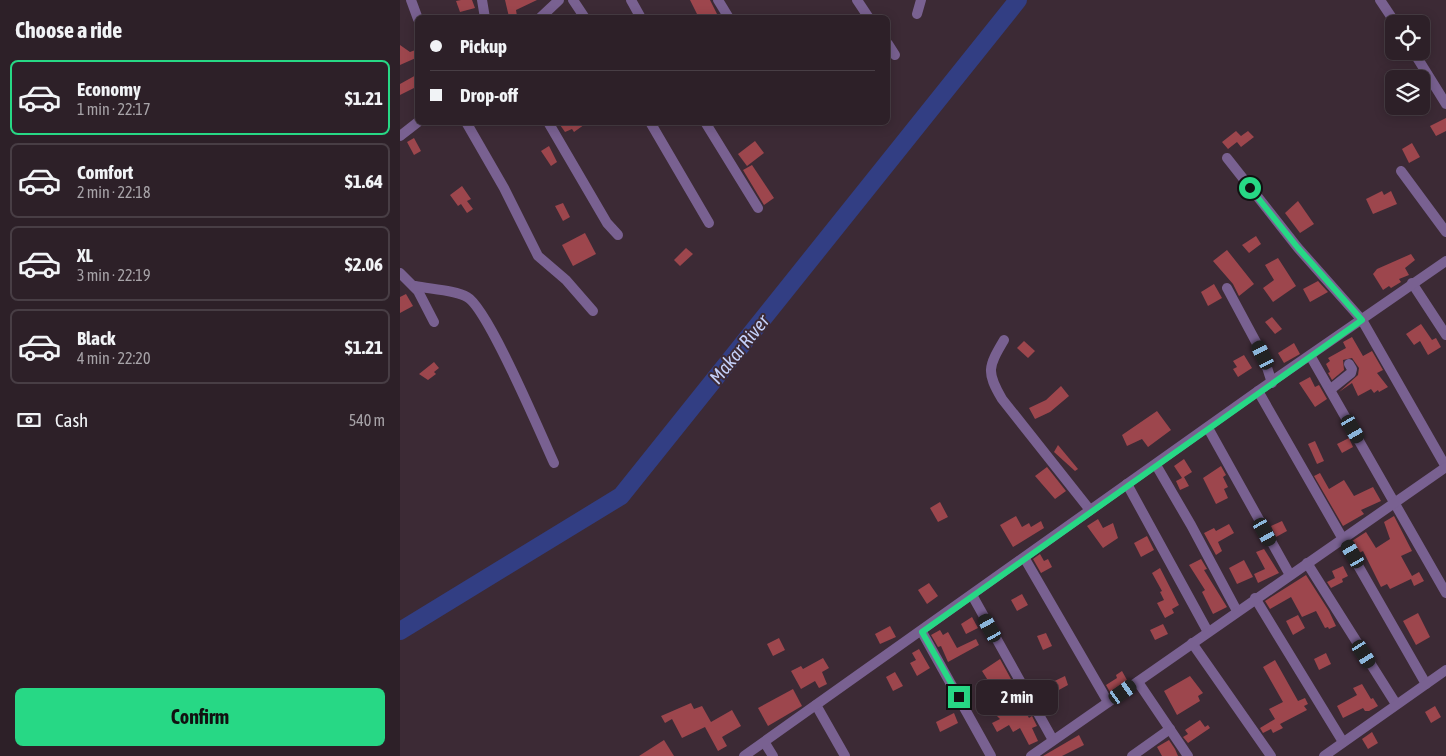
<!DOCTYPE html>
<html lang="en">
<head>
<meta charset="utf-8">
<style>
	body { margin:0; font-family:"Asap Condensed",sans-serif; background:#352830; color:#f1f3f6; height:100vh; display:flex; flex-direction:column; font-size:19px; white-space:nowrap }
	* { box-sizing:border-box; margin:0 }
	p { font-size:16px; color:#a7a3a8 }
	.icon { flex:none; width:28px; height:28px; fill:none; stroke:currentColor; stroke-width:2; stroke-linecap:round; stroke-linejoin:round }
	.map { position:relative; flex:1; overflow:hidden }
	.side { display:flex; flex-direction:column; background:#2d2028; width:400px }
	.side>* { flex:none }
	.hud { position:absolute; left:15px; top:15px; width:475px; height:110px; border-radius:8px; box-shadow:0 2px 12px #0003,0 0 0 1px #483e45; display:grid; align-content:center; height:110px; padding:0 15px; background:#2d2028 }
	.tools { position:absolute; left:985px; top:15px; display:grid; gap:10px }
	.tools a { display:grid; place-items:center; width:45px; height:45px; border-radius:8px; background:#2d2028; box-shadow:0 2px 12px #0003,0 0 0 1px #483e45; font-size:25px }
	.end { position:absolute; width:22px; height:22px; margin:-11px; border:6px solid #27d885; background:#111; box-shadow:0 0 0 2px #111 }
	.from { border-radius:50% }
	.bubble { position:absolute; height:35px; border-radius:8px; background:#2d2028; box-shadow:0 2px 12px #0003,0 0 0 1px #483e45; font-size:16px; font-weight:700; line-height:35px; text-align:center }
	.car { position:absolute; width:15px; height:30px; margin:-15px -8px; border-radius:6px; box-shadow:0 0 4px 1px #0007; background:linear-gradient(#222 24%,#8ab4d8 0 40%,#222 0 76%,#8ab4d8 0 86%,#222 0) }
	.hud b { display:flex; align-items:center; gap:18px; height:48px; font-size:19px }
	.hud b+b { border-top:1px solid #483e45 }
	.hud i { width:12px; height:12px; background:#f1f3f6 }
	ul { padding:0; list-style:none }
	li { display:flex; align-items:center; gap:15px; height:75px; margin:0 10px 8px; padding:0 5px; border:2px solid #483e45; border-radius:8px }
	li div { flex:1 }
	li b { display:block; font-size:19px }
	li em { font-style:normal; font-weight:700 }
	li.active { border-color:#27d885 }
	li>.icon { width:45px; height:45px; stroke-width:1.5 }
	h2 { padding:0 15px; font-size:22px; line-height:60px }
	.pay { display:flex; align-items:center; gap:12px; height:55px; padding:0 15px; font-size:19px }
	.pay p { margin-inline-start:auto }
	.cta { display:flex; gap:10px; margin-top:auto; padding:10px 15px }
	.cta a { flex:1; height:58px; border-radius:8px; background:#27d885; color:#111; font-size:20px; font-weight:700; line-height:58px; text-align:center }
	main { display:flex; flex:1; min-height:0 }
	.map>svg:first-child { display:block }
	.lines { fill:none; stroke-linecap:round; stroke-linejoin:round }
	.river { stroke:#323e83; stroke-width:18 }
	.building { fill:#9d464d }
	.minor { stroke:#796191; stroke-width:10 }
	.route { stroke:#27d885; stroke-width:6 }
	.labels { text-anchor:middle; dominant-baseline:central; stroke-width:4; stroke-linejoin:round; paint-order:stroke }
	.water-label { font-size:19px; font-style:italic; fill:#c4d0f9; stroke:#3c2a35 }
</style>
</head>
<body>
<main>
<section class="side">
<h2>Choose a ride</h2>
<ul>
<li class="active"><svg class="icon" aria-label="car" viewBox="0 0 24 24"><path d="M5 17H2v-5l4-1 3-4h7l3 4 3 1v5h-3M9 17h6M6 11h13"/><circle cx="7" cy="17" r="2"/><circle cx="17" cy="17" r="2"/></svg><div><b>Economy</b><p>1 min · 22:17</p></div><em>$1.21</em></li>
<li><svg class="icon" aria-label="car" viewBox="0 0 24 24"><path d="M5 17H2v-5l4-1 3-4h7l3 4 3 1v5h-3M9 17h6M6 11h13"/><circle cx="7" cy="17" r="2"/><circle cx="17" cy="17" r="2"/></svg><div><b>Comfort</b><p>2 min · 22:18</p></div><em>$1.64</em></li>
<li><svg class="icon" aria-label="car" viewBox="0 0 24 24"><path d="M5 17H2v-5l4-1 3-4h7l3 4 3 1v5h-3M9 17h6M6 11h13"/><circle cx="7" cy="17" r="2"/><circle cx="17" cy="17" r="2"/></svg><div><b>XL</b><p>3 min · 22:19</p></div><em>$2.06</em></li>
<li><svg class="icon" aria-label="car" viewBox="0 0 24 24"><path d="M5 17H2v-5l4-1 3-4h7l3 4 3 1v5h-3M9 17h6M6 11h13"/><circle cx="7" cy="17" r="2"/><circle cx="17" cy="17" r="2"/></svg><div><b>Black</b><p>4 min · 22:20</p></div><em>$1.21</em></li>
</ul>
<div class="pay"><svg class="icon" aria-label="cash" viewBox="0 0 24 24"><path d="M3 7h18v10H3z"/><circle cx="12" cy="12" r="2"/></svg>Cash<p>540 m</p></div>
<div class="cta"><a>Confirm</a></div>
</section>
<div class="map">
<svg width="1046" height="756" viewBox="0 0 1046 756">
	<rect width="100%" height="100%" fill="#3c2a35"/>
	<g class="lines">
		<polyline class="river" points="0,631 221,496 618,0"/>
	</g>
	<g class="building">
		<polygon points="61,0 72,0 75,8 60,12 56,1"/>
		<polygon points="105,0 137,0 116,10 117,16 109,17"/>
		<polygon points="290,0 310,0 319,18 299,18"/>
		<polygon points="0,45 10,52 18,49 18,57 0,65"/>
		<polygon points="18,74 18,86 0,95 0,84"/>
		<polygon points="1046,118 1046,131 1036,136 1030,126"/>
		<polygon points="158,122 188,122 174,132 172,129 165,132"/>
		<polygon points="836,131 841,136 848,131 854,137 841,147 837,142 828,149 822,142"/>
		<polygon points="14,138 21,151 14,155 7,142"/>
		<polygon points="355,141 364,153 347,166 338,154"/>
		<polygon points="1012,143 1020,157 1009,163 1002,149"/>
		<polygon points="149,146 157,162 151,166 141,151"/>
		<polygon points="352,165 374,198 364,205 343,170"/>
		<polygon points="62,186 71,199 67,201 73,209 67,213 61,204 58,206 50,195"/>
		<polygon points="982,191 984,195 991,191 997,204 973,214 966,199"/>
		<polygon points="898,201 914,224 900,233 885,213"/>
		<polygon points="163,203 170,217 163,221 155,206"/>
		<polygon points="185,233 196,254 173,266 162,245"/>
		<polygon points="856,236 861,244 849,253 842,245"/>
		<polygon points="286,248 293,254 280,266 274,260"/>
		<polygon points="827,250 854,284 839,296 833,284 813,261"/>
		<polygon points="1011,254 1015,260 1005,268 1009,275 999,279 1001,282 991,288 989,286 983,290 973,274 977,269"/>
		<polygon points="878,258 896,286 873,302 863,288 874,280 865,265"/>
		<polygon points="918,281 928,292 910,302 903,289"/>
		<polygon points="814,284 822,298 808,306 801,292"/>
		<polygon points="6,294 13,306 0,313 0,297"/>
		<polygon points="872,317 882,329 875,334 865,322"/>
		<polygon points="1021,324 1032,340 1036,338 1041,347 1028,355 1020,341 1014,345 1006,334"/>
		<polygon points="952,337 963,356 972,351 983,370 977,373 988,387 979,392 978,390 974,393 971,389 958,396 952,383 939,392 958,375 959,368 952,358 943,360 944,370 932,380 928,373 930,372 926,364 930,361 928,358 946,348 943,342"/>
		<polygon points="624,341 635,351 628,358 617,348"/>
		<polygon points="894,343 900,354 884,363 878,353"/>
		<polygon points="844,355 852,368 838,377 833,369 837,367 833,361"/>
		<polygon points="34,362 39,368 34,372 36,374 28,380 19,374"/>
		<polygon points="910,377 915,387 919,385 927,399 915,407 899,383"/>
		<polygon points="661,386 669,396 650,412 635,419 629,408 646,400"/>
		<polygon points="757,411 771,430 748,447 742,439 727,446 722,435"/>
		<polygon points="949,438 953,447 942,453 937,444"/>
		<polygon points="915,441 924,461 917,464 908,444"/>
		<polygon points="658,445 678,469 675,471 654,452"/>
		<polygon points="784,459 792,472 784,477 789,486 780,490 776,481 782,478 774,466"/>
		<polygon points="821,466 826,475 823,477 828,487 824,489 828,498 816,504 803,478"/>
		<polygon points="647,467 666,491 655,499 635,476"/>
		<polygon points="920,473 929,489 944,480 954,496 973,487 981,501 961,510 964,514 943,526 914,476"/>
		<polygon points="540,502 548,517 538,522 530,508"/>
		<polygon points="616,516 622,527 629,523 631,527 641,521 644,528 613,547 600,525"/>
		<polygon points="994,516 1012,551 1001,556 1012,576 1019,572 1024,581 1014,586 1011,579 990,589 987,584 981,587 963,551 959,553 952,541 966,532 976,548 990,539 984,522"/>
		<polygon points="698,519 703,528 713,523 718,538 703,548 687,526"/>
		<polygon points="882,521 887,531 876,537 871,526"/>
		<polygon points="829,524 834,533 818,542 822,551 816,555 804,533 814,528 816,531"/>
		<polygon points="747,536 754,550 741,557 734,543"/>
		<polygon points="864,549 879,573 858,583 854,574 865,569 856,552"/>
		<polygon points="640,554 644,561 648,559 652,567 641,573 633,559"/>
		<polygon points="801,559 807,569 804,570 827,607 813,614 802,592 805,590 789,565"/>
		<polygon points="844,560 853,577 837,584 829,568"/>
		<polygon points="943,566 948,576 942,579 943,582 931,588 927,582 935,578 932,571"/>
		<polygon points="760,568 779,605 772,609 774,613 765,618 757,603 764,600 760,592 762,591 752,573"/>
		<polygon points="906,575 929,611 936,626 929,629 928,627 925,628 916,611 902,617 891,597 870,609 865,601"/>
		<polygon points="529,583 538,596 527,604 518,590"/>
		<polygon points="622,594 628,605 617,611 611,600"/>
		<polygon points="1018,613 1030,637 1016,645 1003,621"/>
		<polygon points="898,615 905,628 893,635 886,621"/>
		<polygon points="572,617 578,628 566,634 561,624"/>
		<polygon points="763,624 768,634 755,640 750,630"/>
		<polygon points="490,626 496,637 480,644 475,634"/>
		<polygon points="540,630 543,635 548,632 557,648 576,639 579,645 548,662 541,646 538,647 531,635"/>
		<polygon points="646,633 652,646 643,650 637,636"/>
		<polygon points="379,638 385,650 373,656 367,644"/>
		<polygon points="519,649 530,668 517,676 510,663 516,660 512,653"/>
		<polygon points="926,653 931,664 919,670 914,659"/>
		<polygon points="423,658 429,668 422,672 427,684 419,688 415,681 401,689 391,671 401,666 403,669"/>
		<polygon points="600,659 622,699 619,700 629,718 632,716 637,726 632,728 638,741 629,745 620,728 613,732 609,725 597,732 592,723 600,719 597,716 609,709 593,680 589,682 582,671"/>
		<polygon points="875,660 898,701 905,698 908,704 904,706 907,710 880,724 883,728 873,733 871,729 863,733 860,728 875,719 869,709 883,702 863,667"/>
		<polygon points="722,671 727,680 710,692 706,685 717,678 716,675"/>
		<polygon points="495,672 503,686 493,691 486,677"/>
		<polygon points="665,676 668,685 646,697 640,688"/>
		<polygon points="790,676 803,693 798,696 800,701 777,715 764,691"/>
		<polygon points="962,684 971,699 973,698 978,706 969,711 965,711 963,708 943,718 937,706 957,695 953,688"/>
		<polygon points="393,689 402,706 368,726 358,708"/>
		<polygon points="291,703 294,709 302,706 311,722 332,710 341,726 322,737 327,746 318,751 305,727 282,738 272,719 265,723 261,716"/>
		<polygon points="1035,706 1041,717 1031,723 1025,712"/>
		<polygon points="554,713 558,723 540,732 536,722"/>
		<polygon points="800,720 805,727 808,725 810,728 788,743 783,737 788,734 785,730"/>
		<polygon points="972,732 978,743 968,749 962,739"/>
		<polygon points="679,735 684,745 662,756 643,756"/>
		<polygon points="264,740 274,756 239,756"/>
		<polygon points="769,740 775,749 778,756 762,756 757,747"/>
	</g>
	<g class="lines">
		<g class="minor">
			<polyline points="11,0 18,19"/>
			<polyline points="82,0 85,18"/>
			<polyline points="173,0 185,18"/>
			<polyline points="231,0 241,18"/>
			<polyline points="318,0 329,18"/>
			<polyline points="457,0 469,18"/>
			<polyline points="980,0 996,24"/>
			<polyline points="517,14 521,0"/>
			<polyline points="140,18 159,0"/>
			<polyline points="488,44 495,55"/>
			<polyline points="1013,51 1046,104"/>
			<polyline points="66,122 104,188 138,256 166,280 193,311"/>
			<polyline points="148,122 207,223 218,235"/>
			<polyline points="250,122 309,223"/>
			<polyline points="305,122 358,208"/>
			<polyline points="0,136 18,122"/>
			<polyline points="827,158 898,248 962,320 1046,467"/>
			<polyline points="1001,171 1046,232"/>
			<polyline points="0,273 18,291 34,322"/>
			<polyline points="1012,283 1046,335"/>
			<path d="M15,286c14,3 41,4 52,11 21,11 74,138 87,166"/>
			<polyline points="827,288 863,355 872,383"/>
			<path d="M604,340c-16,27 -18,32 -2,59l88,111"/>
			<polyline points="911,357 1046,593"/>
			<polyline points="931,389 951,373 952,369 949,364"/>
			<polyline points="858,391 1026,684"/>
			<polyline points="808,428 890,575"/>
			<polyline points="756,465 791,525 837,611"/>
			<polyline points="727,484 808,632"/>
			<polyline points="625,559 708,702"/>
			<polyline points="907,563 996,704"/>
			<polyline points="572,595 653,740"/>
			<polyline points="855,598 943,742"/>
			<polyline points="522,632 591,756"/>
			<polyline points="792,643 871,756"/>
			<polyline points="738,682 788,756"/>
			<polyline points="416,705 445,756"/>
			<polyline points="365,743 373,756"/>
			<polyline points="344,756 858,391 1046,261"/>
			<polyline points="631,756 1046,467"/>
			<polyline points="732,756 770,729"/>
			<polyline points="924,756 1046,670"/>
		</g>
	</g>
	<g class="lines">
		<polyline class="route" points="559,697 522,632 962,320 898,248 850,188"/>
	</g>
	<g class="labels">
		<g class="water-label">
			<text transform="translate(339 349) rotate(-51)">Makar River</text>
		</g>
	</g>
</svg>
<div class="tools">
<a><svg class="icon" aria-label="locate" viewBox="0 0 24 24"><circle cx="12" cy="12" r="6"/><path d="M12 2v4M12 18v4M2 12h4M18 12h4"/></svg></a>
<a><svg class="icon" aria-label="layers" viewBox="0 0 24 24"><path d="M12 4l9 5-9 5-9-5zM3 14l9 5 9-5"/></svg></a>
</div>
<i class="end from" style="left:850px;top:188px"></i>
<i class="end" style="left:559px;top:697px"></i>
<div class="bubble" style="left:576px;top:680px;width:82px">2 min</div>
<i class="car" style="left:863px;top:355px;rotate:334deg"></i>
<i class="car" style="left:953px;top:429px;rotate:150deg"></i>
<i class="car" style="left:865px;top:532px;rotate:151deg"></i>
<i class="car" style="left:953px;top:554px;rotate:330deg"></i>
<i class="car" style="left:590px;top:628px;rotate:331deg"></i>
<i class="car" style="left:964px;top:654px;rotate:148deg"></i>
<i class="car" style="left:723px;top:692px;rotate:55deg"></i>
<div class="hud">
<b><i class="from"></i>Pickup</b>
<b><i></i>Drop-off</b>
</div>
</div>
</main>
</body>
</html>
